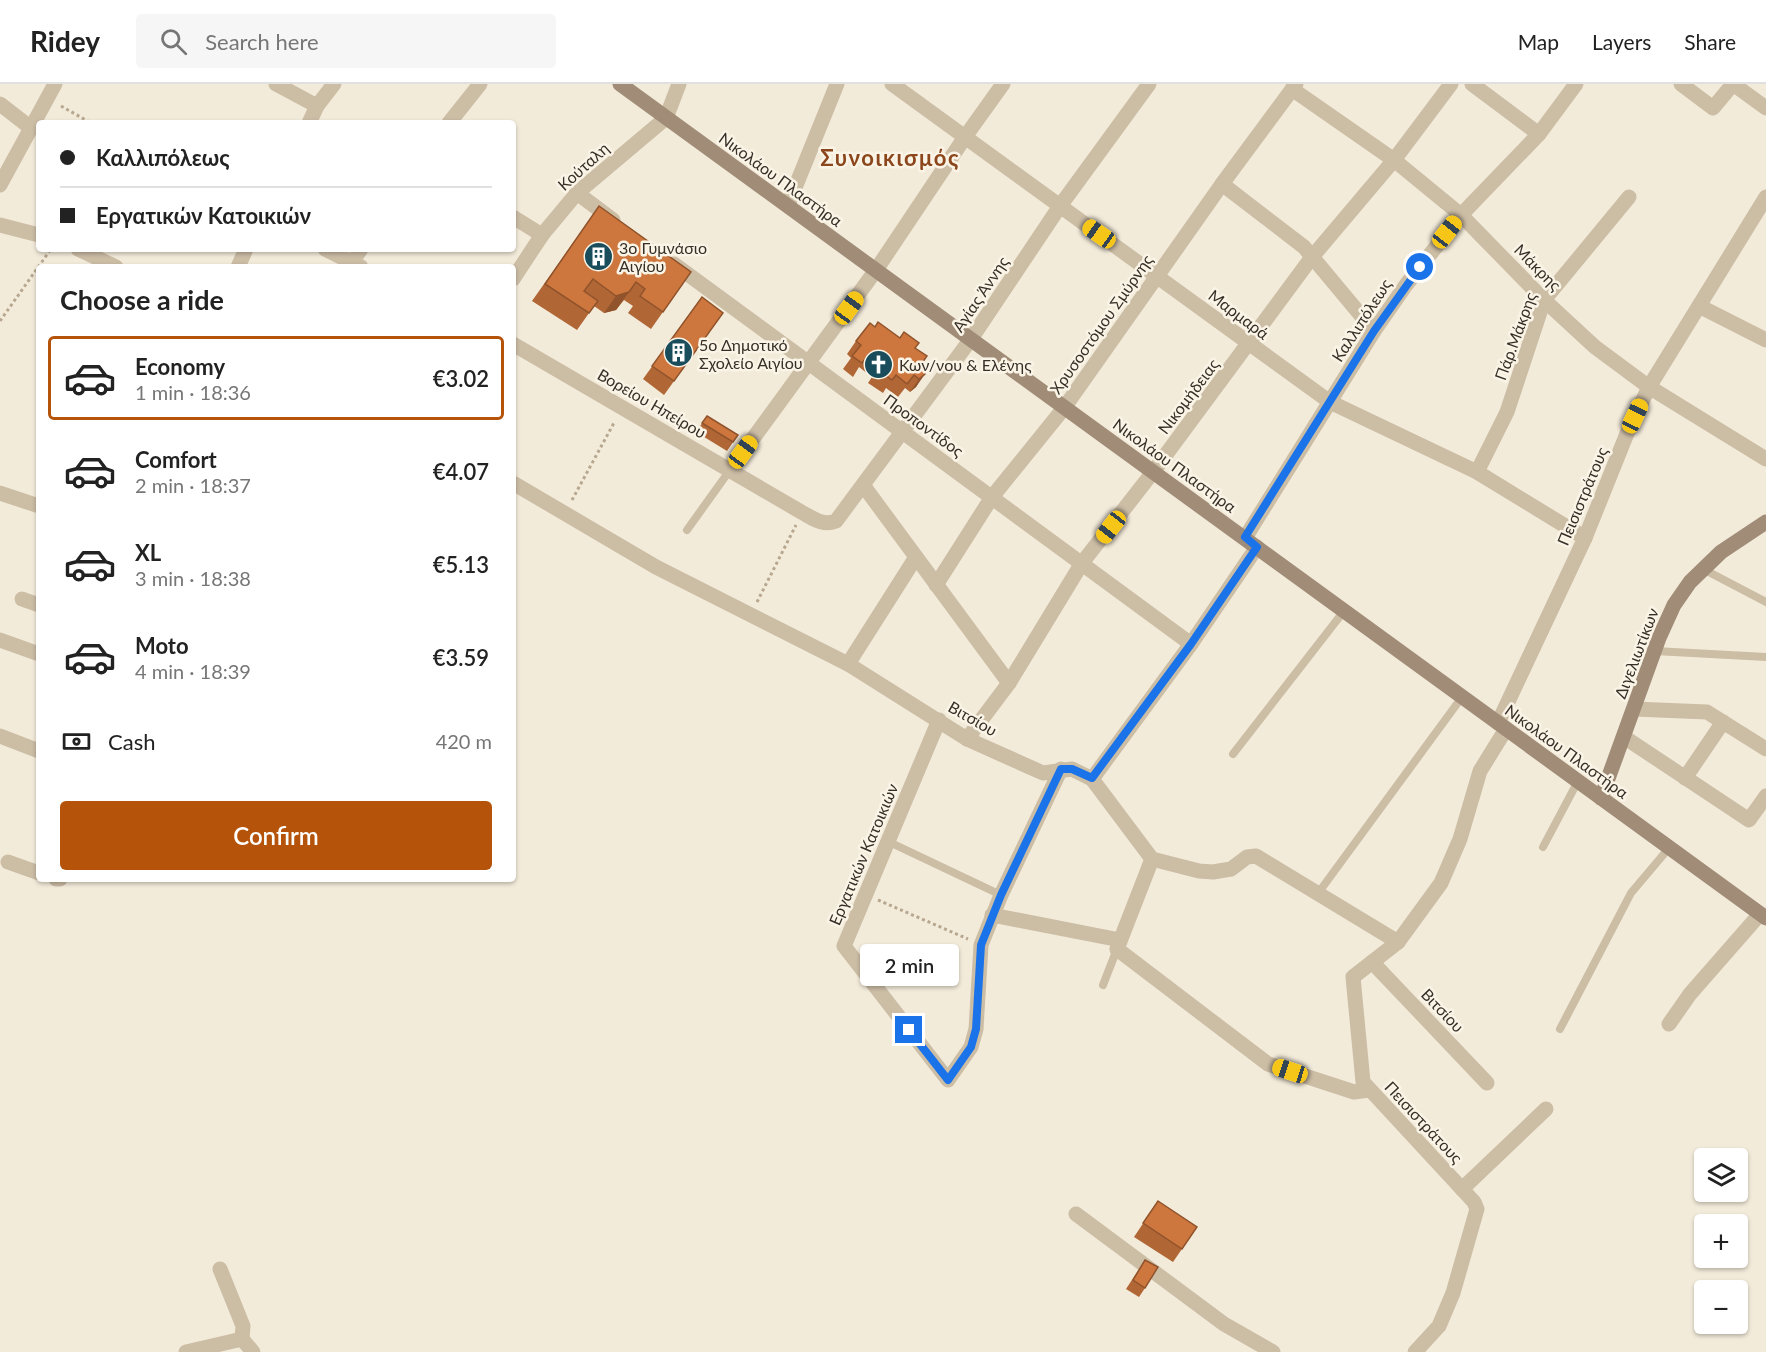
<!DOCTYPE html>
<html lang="en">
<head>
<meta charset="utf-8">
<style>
	body { margin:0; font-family:Lato,sans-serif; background:#f6f6f6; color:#222; height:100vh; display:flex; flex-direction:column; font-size:22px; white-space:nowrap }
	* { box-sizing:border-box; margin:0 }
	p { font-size:20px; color:#767676 }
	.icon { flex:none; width:33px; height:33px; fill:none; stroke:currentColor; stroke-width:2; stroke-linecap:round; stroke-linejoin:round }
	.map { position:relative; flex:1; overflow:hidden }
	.panel { position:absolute; left:36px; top:180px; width:480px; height:618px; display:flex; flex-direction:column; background:#fff; border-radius:6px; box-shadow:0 2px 4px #0004 }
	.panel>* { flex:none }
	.banner { position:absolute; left:36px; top:36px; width:480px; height:132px; border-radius:6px; box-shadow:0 2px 4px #0004; display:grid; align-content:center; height:132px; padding:0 24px; background:#fff }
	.fabs { position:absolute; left:1694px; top:1064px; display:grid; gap:12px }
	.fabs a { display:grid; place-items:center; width:54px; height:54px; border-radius:6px; background:#fff; box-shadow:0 2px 4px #0004; font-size:30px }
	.end { position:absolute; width:27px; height:27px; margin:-14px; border:8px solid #1a73e8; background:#fff; box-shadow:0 0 0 3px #fff }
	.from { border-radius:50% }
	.bubble { position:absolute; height:42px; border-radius:6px; background:#fff; box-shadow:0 2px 4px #0004; font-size:20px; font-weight:600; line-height:42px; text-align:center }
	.car { position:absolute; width:18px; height:36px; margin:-18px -9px; border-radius:8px; box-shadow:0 0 4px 2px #0007; background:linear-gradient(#f5c518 24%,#345 0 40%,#f5c518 0 76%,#345 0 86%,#f5c518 0) }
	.banner b { display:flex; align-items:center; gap:21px; height:57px; font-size:22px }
	.banner b+b { border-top:2px solid #e0e0e0 }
	.banner i { width:15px; height:15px; background:#222 }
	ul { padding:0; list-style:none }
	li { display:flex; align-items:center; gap:18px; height:84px; margin:0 12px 9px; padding:0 12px; border:3px solid transparent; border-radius:6px }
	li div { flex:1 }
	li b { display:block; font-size:22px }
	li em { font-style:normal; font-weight:600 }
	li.on { border-color:#b45309 }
	li>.icon { width:54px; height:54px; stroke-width:1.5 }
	h2 { padding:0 24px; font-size:27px; line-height:72px }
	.pay { display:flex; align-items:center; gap:15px; height:66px; padding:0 24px; font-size:22px }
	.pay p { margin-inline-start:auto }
	.button { display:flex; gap:12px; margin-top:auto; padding:12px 24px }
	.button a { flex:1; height:69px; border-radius:6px; background:#b45309; color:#fff; font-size:24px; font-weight:600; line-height:69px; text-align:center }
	header { display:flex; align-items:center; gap:36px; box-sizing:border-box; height:84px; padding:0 30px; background:#fff; border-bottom:2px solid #e0e0e0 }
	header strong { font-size:28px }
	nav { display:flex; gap:33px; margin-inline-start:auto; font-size:21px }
	.search { width:420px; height:54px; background:#f6f6f6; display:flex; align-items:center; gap:15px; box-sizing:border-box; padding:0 21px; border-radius:6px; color:#767676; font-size:22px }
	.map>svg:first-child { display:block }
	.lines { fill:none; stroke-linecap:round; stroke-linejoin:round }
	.path { stroke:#b8a78f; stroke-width:3; stroke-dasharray:3 3; stroke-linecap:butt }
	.service { stroke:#ccbda5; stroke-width:8 }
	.minor { stroke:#ccbda5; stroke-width:15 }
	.secondary { stroke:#a08c77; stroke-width:15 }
	.wall { fill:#b06635 }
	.shaded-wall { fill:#90532b }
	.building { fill:#cd773e; stroke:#90532b; stroke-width:1.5 }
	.route { stroke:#1a73e8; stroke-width:8 }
	.labels { text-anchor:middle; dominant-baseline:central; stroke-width:5; stroke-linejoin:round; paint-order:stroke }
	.street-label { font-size:16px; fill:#372f27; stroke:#faf4e7 }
	.poi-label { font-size:16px; fill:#372f27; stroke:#faf4e7; text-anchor:start }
	.district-label { font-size:22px; font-weight:bold; letter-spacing:1.5px; fill:#8b471b; stroke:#faf4e7 }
</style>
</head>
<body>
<header>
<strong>Ridey</strong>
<div class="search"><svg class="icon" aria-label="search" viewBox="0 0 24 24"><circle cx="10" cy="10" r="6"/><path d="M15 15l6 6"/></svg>Search here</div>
<nav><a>Map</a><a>Layers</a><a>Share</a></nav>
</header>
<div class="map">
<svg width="1766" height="1268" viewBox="0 0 1766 1268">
	<rect width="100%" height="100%" fill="#f3ebda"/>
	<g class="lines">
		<g class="path">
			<polyline points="61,22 91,39"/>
			<polyline points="0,237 51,165"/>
			<polyline points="572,416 615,337"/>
			<polyline points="757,518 796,441"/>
			<polyline points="878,816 968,855"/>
		</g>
		<g class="service">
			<polyline points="687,446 730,386"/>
			<polyline points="1703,485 1766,518"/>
			<polyline points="1655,567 1766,573"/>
			<polyline points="1233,670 1344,527"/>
			<polyline points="887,757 1001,811"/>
			<polyline points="1543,763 1578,697"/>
			<polyline points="1319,808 1462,613"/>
			<polyline points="1103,901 1117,865"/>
			<polyline points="1560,945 1631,809 1669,764"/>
		</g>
		<g class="minor">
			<polyline points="276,0 317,22"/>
			<polyline points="892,0 1330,318 1477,388 1585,454"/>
			<polyline points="1472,0 1539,50"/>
			<polyline points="1681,0 1713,24 1733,0"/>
			<polyline points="1733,0 1766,24"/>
			<polyline points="1292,5 1394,76 1461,131 1544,216 1595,263 1649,303 1766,375"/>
			<polyline points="0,20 31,44"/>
			<polyline points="309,39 317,22 334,0"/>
			<polyline points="449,39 480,0"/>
			<polyline points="1222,100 1304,163 1374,247"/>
			<polyline points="0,101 55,0"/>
			<polyline points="577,109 613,136"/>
			<polyline points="788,121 837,0"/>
			<polyline points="513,133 542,151"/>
			<polyline points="0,141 39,151"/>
			<polyline points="78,165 116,183"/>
			<polyline points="325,165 361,183"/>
			<polyline points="352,178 361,165"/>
			<polyline points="674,180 1191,560"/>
			<polyline points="238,183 246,165"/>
			<polyline points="513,195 542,151 577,109 666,34 679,0"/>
			<polyline points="1699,222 1766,256"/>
			<path d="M513,260l290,169c11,6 20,13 33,8l135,-182 89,-133 89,-122"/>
			<polyline points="730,386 876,186 965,53 1003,0"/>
			<polyline points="1477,388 1507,328 1544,216 1629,113"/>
			<polyline points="513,399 656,483 848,580 967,655 1043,689 1072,685 1092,695 1152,775 1199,787 1213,788 1231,785 1247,773 1256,772 1398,858"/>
			<polyline points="863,401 1009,599"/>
			<polyline points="0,409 39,422"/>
			<polyline points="1245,454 1374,247 1406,201 1461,131 1539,50 1576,0"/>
			<polyline points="936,501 992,413 1064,324 1222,100 1296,0"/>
			<polyline points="22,515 39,521"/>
			<polyline points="0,556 39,570"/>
			<polyline points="848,580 916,473"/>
			<polyline points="1634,625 1707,628 1766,665"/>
			<polyline points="939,636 844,862 948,996 971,963 976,945 981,861 1001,811 1061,685"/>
			<polyline points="1498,639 1585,454 1628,347 1649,303 1766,113"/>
			<polyline points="0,652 39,667"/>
			<polyline points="1624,653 1749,736 1766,712"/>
			<polyline points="967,655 1009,599 1082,479 1153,388 1312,173 1394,76 1451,0"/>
			<polyline points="1685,694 1723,638"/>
			<polyline points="1092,695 1191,560 1257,463"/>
			<polyline points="1152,775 1117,865 1268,980 1354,1008 1369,1006"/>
			<polyline points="8,778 39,789"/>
			<polyline points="56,795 60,795"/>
			<polyline points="992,831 1120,856"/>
			<polyline points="1372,878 1487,999"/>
			<polyline points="1669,940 1690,910 1760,830"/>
			<polyline points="1462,1105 1546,1025"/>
			<polyline points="1076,1130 1224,1240 1273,1268"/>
			<polyline points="220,1185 243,1242 242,1255"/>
			<polyline points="186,1268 242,1255 253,1268"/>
			<polyline points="1415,1268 1439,1242 1453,1209 1477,1125 1474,1118 1363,998 1353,893 1398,858 1441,799 1460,755 1480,687 1506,645"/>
		</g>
		<g class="secondary">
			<polyline points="620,0 1766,834"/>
			<polyline points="1601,714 1659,554 1674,521 1690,498 1721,468 1766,438"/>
		</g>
	</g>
	<g class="wall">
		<polygon points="599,122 691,188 651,245 628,229 633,222 624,216 616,226 604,229 594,222 577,246 532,217"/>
		<polygon points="702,213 723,229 664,311 643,295"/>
		<polygon points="875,243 900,254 915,264 922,279 927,283 916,303 910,308 905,304 898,313 886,304 883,309 868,299 872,293 859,283 853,293 843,285 851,274 847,270 856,257"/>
		<polygon points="707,332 738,351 727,367 696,348"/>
		<polygon points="1158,1117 1197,1143 1173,1178 1134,1153"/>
		<polygon points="1145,1176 1145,1204 1139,1213 1126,1205"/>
	</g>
	<g class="shaded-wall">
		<polygon points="629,208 616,226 604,229 616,212"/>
		<polygon points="925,290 916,303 910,308 919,295"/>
	</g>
	<g class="building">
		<polygon points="599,122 691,188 663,228 640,212 645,205 636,198 629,208 616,212 593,195 584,207 598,217 589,229 545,200"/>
		<polygon points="702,213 723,229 674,297 652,282"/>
		<polygon points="878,238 900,254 904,248 919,259 915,264 927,272 922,279 927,283 925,290 919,295 914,291 907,300 896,291 892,296 878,286 882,280 869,270 862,279 852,272 861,261 856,257 870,239 875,243"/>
		<polygon points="707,332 738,351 733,358 702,339"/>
		<polygon points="1158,1117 1197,1143 1182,1165 1143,1139"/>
		<polygon points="1145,1176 1158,1183 1145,1204 1133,1196"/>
	</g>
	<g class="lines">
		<polyline class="route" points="909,946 948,996 971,963 976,945 981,861 1001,811 1061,685 1072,685 1092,694 1191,560 1257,463 1245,453 1374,247 1420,183"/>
	</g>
	<defs>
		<symbol id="building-disc" viewBox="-11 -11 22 22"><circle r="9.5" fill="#1a4d5b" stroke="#faf4e7"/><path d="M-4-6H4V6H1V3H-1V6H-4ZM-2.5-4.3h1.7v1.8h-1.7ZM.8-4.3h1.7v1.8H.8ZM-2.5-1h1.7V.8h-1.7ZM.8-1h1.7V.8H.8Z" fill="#fff"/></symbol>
		<symbol id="church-disc" viewBox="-11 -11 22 22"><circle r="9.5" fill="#1a4d5b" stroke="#faf4e7"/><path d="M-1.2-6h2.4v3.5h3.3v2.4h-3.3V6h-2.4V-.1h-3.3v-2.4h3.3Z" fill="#fff"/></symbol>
	</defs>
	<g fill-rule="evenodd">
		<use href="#building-disc" x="582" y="156" width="33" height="33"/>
		<use href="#building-disc" x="662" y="252" width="33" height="33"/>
		<use href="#church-disc" x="862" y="264" width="33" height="33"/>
	</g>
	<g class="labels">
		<g class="street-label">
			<text transform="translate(583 82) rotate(-42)">Κούταλη</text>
			<text transform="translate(781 95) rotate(36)">Νικολάου Πλαστήρα</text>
			<text transform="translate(1538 183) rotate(45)">Μάκρης</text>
			<text transform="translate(980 210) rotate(-56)">Αγίας Άννης</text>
			<text transform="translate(1239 230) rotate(37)">Μαρμαρά</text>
			<text transform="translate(1361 236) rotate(-57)">Καλλιπόλεως</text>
			<text transform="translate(1101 240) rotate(-55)">Χρυσοστόμου Σμύρνης</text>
			<text transform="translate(1515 252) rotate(-70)">Πάρ.Μάκρης</text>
			<text transform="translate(1188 312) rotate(-53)">Νικομήδειας</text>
			<text transform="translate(652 319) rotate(30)">Βορείου Ηπείρου</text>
			<text transform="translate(924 341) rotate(36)">Προποντίδος</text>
			<text transform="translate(1175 381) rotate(36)">Νικολάου Πλαστήρα</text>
			<text transform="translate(1582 412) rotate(-67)">Πεισιστράτους</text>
			<text transform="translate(1636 569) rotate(-69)">Διγελιωτίκων</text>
			<text transform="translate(973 634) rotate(30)">Βιτσίου</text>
			<text transform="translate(1567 667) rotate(36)">Νικολάου Πλαστήρα</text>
			<text transform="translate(863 770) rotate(-67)">Εργατικών Κατοικιών</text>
			<text transform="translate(1443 926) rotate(46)">Βιτσίου</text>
			<text transform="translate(1424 1038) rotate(47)">Πεισιστράτους</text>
		</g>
		<g class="poi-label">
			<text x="619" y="163">3ο Γυμνάσιο<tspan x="619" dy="18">Αιγίου</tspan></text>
			<text x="699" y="260">5ο Δημοτικό<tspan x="699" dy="18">Σχολείο Αιγίου</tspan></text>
			<text x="899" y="280">Κων/νου &amp; Ελένης</text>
		</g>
		<g class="district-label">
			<text x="890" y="73">Συνοικισμός</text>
		</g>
	</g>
</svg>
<div class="fabs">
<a><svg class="icon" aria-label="layers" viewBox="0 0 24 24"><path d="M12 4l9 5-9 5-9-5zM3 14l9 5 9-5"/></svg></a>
<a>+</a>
<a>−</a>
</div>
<i class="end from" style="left:1420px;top:183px"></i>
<i class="end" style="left:909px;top:946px"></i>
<div class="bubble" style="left:860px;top:860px;width:99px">2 min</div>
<i class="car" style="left:1447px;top:148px;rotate:38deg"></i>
<i class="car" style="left:1099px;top:150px;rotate:305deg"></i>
<i class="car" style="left:849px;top:224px;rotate:36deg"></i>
<i class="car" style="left:1635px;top:332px;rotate:25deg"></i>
<i class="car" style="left:743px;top:368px;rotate:36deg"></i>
<i class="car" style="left:1111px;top:443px;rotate:218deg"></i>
<i class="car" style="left:1290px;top:987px;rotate:288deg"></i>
<div class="banner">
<b><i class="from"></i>Καλλιπόλεως</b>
<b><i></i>Εργατικών Κατοικιών</b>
</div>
<section class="panel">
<h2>Choose a ride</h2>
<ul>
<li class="on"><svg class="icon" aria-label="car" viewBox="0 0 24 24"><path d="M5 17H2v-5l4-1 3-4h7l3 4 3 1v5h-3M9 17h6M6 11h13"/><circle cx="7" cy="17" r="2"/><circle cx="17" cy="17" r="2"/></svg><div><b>Economy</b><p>1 min · 18:36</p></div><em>€3.02</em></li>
<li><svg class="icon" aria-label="car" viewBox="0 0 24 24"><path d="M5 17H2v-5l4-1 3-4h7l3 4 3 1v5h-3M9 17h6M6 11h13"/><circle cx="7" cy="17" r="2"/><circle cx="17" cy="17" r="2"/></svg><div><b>Comfort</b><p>2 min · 18:37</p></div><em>€4.07</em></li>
<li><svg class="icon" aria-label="car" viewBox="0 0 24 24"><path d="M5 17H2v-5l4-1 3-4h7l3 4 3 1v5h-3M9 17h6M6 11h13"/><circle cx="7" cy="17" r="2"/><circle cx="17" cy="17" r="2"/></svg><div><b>XL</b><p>3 min · 18:38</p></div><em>€5.13</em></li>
<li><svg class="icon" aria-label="car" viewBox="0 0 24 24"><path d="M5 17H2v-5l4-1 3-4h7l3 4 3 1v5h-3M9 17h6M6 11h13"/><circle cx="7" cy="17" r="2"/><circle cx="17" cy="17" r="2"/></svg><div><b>Moto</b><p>4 min · 18:39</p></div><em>€3.59</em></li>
</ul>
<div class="pay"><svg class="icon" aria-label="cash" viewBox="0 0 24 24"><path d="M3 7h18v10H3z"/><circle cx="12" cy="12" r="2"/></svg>Cash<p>420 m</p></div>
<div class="button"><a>Confirm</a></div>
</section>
</div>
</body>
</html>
